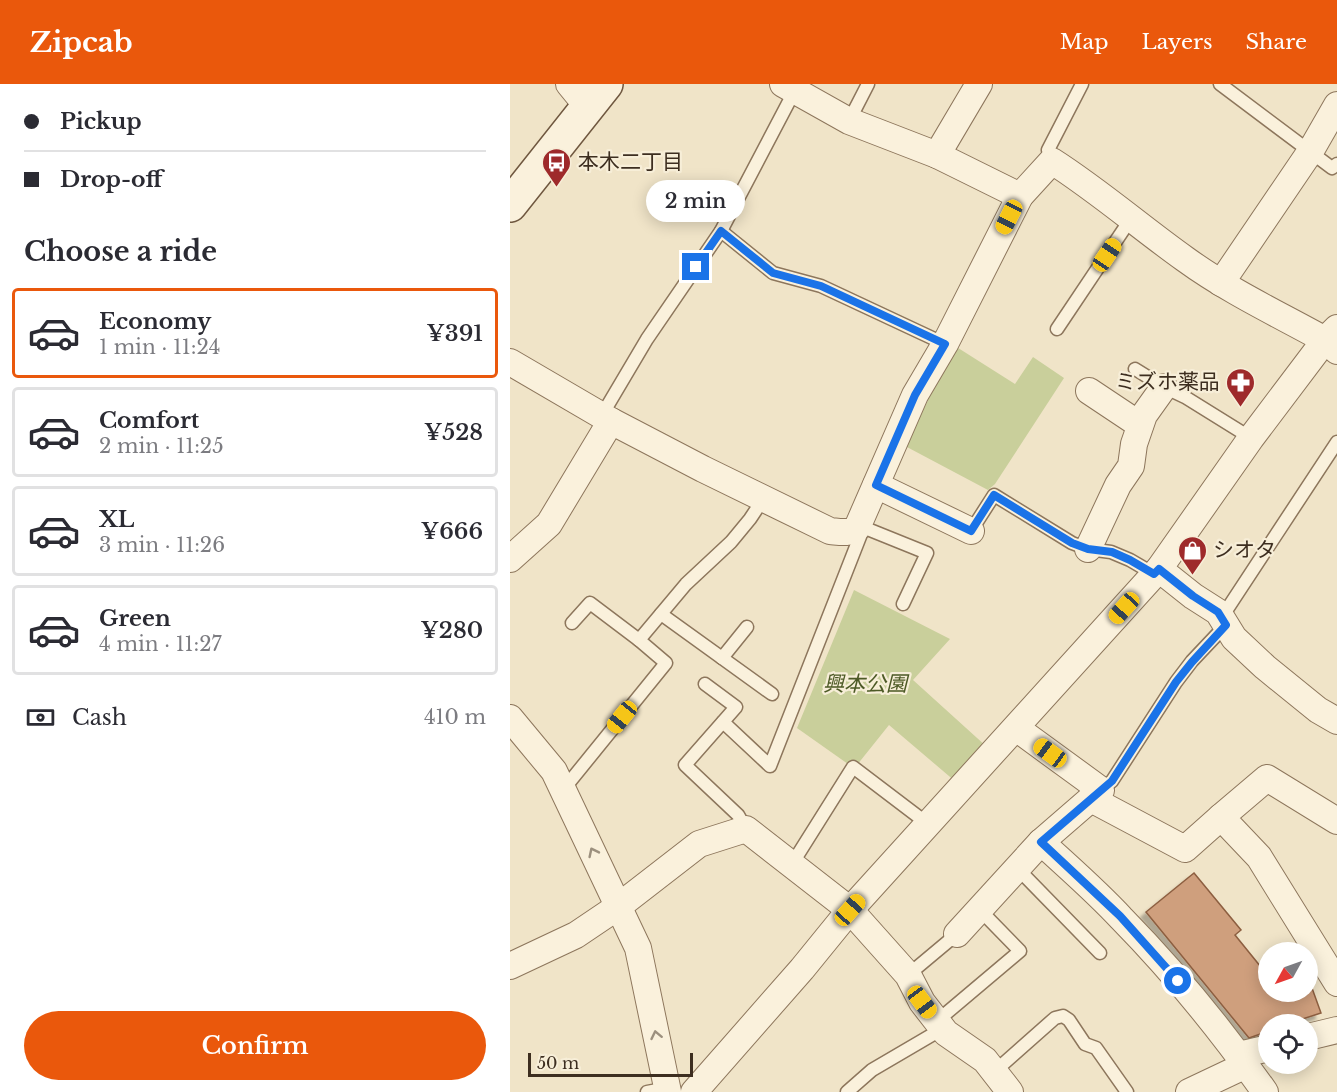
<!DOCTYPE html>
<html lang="en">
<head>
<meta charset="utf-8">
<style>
	body { margin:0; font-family:"Libre Baskerville","Noto Sans JP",serif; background:#f2f2f3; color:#2b2b33; height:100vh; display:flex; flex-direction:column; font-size:22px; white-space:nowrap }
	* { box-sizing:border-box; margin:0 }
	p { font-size:20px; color:#7c7c81 }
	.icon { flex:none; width:33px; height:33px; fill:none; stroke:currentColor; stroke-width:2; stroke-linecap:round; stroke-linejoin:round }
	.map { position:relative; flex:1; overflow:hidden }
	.panel { display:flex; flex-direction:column; background:#fff; width:510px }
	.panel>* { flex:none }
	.guide { display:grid; align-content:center; height:132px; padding:0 24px; background:#fff }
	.needle { width:39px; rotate:230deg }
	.tools { position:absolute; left:748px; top:858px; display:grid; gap:12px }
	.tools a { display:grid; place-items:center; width:60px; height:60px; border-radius:50%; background:#fff; box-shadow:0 3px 15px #0003; font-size:30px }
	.scale { position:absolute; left:18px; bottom:15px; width:165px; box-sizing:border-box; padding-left:6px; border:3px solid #3d2e20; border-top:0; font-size:16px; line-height:21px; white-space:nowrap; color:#3d2e20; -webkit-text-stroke:4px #f7eed8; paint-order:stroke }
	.end { position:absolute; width:27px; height:27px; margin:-14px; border:8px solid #1a73e8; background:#fff; box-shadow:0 0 0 3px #fff }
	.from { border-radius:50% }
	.bubble { position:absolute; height:42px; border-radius:21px; background:#fff; box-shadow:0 3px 15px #0003; font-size:20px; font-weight:600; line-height:42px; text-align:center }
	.car { position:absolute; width:18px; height:36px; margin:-18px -9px; border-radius:8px; box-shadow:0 0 4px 2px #0007; background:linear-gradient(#f5c518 24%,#345 0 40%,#f5c518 0 76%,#345 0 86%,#f5c518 0) }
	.guide b { display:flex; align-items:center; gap:21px; height:57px; font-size:22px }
	.guide b+b { border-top:2px solid #e1e1e2 }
	.guide i { width:15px; height:15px; background:#2b2b33 }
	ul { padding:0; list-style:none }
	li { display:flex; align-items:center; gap:18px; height:90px; margin:0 12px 9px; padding:0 12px; border:3px solid #e1e1e2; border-radius:6px }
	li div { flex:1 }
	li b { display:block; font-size:22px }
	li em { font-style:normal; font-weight:600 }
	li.on { border-color:#ea580c }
	li>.icon { width:54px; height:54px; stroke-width:1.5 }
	h2 { padding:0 24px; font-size:27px; line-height:72px }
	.pay { display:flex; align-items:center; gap:15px; height:66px; padding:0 24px; font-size:22px }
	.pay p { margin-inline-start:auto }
	.button { display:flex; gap:12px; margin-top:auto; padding:12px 24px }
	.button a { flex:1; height:69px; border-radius:36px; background:#ea580c; color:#fff; font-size:24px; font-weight:600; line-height:69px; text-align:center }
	header { display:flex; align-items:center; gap:36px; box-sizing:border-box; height:84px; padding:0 30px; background:#ea580c; color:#fff }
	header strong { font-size:28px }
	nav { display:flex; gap:33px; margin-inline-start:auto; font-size:21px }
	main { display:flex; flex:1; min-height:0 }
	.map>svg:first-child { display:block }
	.green { fill:#c9cf9b }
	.building { fill:#cf9f7d; stroke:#8d5f41; stroke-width:1.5; filter:url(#shadow) }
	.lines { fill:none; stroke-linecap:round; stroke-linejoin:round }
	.lane-casing { stroke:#8d765c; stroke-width:15 }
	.street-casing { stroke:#8d765c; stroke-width:28 }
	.secondary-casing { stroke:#6f573f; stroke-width:36 }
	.lane { stroke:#faf1dc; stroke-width:12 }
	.street { stroke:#faf1dc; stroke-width:26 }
	.secondary { stroke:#faf1dc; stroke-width:33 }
	.oneway { stroke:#9c907e }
	.route { stroke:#1a73e8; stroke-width:8 }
	.labels { text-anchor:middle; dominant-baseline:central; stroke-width:4.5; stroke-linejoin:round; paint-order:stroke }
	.poi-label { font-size:21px; fill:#3d2e20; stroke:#f7eed8; text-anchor:start }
	.park-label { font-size:21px; font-style:italic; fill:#4d5a26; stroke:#f7eed8 }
</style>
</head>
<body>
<header>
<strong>Zipcab</strong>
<nav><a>Map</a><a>Layers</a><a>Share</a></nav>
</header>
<main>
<section class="panel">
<div class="guide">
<b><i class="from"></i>Pickup</b>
<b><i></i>Drop-off</b>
</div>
<h2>Choose a ride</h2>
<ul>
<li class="on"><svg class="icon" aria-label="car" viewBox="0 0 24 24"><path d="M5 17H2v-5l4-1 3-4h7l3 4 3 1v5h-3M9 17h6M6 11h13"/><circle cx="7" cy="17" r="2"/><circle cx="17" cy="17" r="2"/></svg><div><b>Economy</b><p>1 min · 11:24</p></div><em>¥391</em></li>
<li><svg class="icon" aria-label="car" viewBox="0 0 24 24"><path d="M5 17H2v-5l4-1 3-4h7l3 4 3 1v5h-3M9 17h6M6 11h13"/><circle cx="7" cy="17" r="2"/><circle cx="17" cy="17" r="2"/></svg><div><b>Comfort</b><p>2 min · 11:25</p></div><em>¥528</em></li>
<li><svg class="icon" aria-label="car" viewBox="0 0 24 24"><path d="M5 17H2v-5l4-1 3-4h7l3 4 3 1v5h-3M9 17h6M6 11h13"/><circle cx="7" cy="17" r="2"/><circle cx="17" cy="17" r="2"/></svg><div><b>XL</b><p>3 min · 11:26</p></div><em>¥666</em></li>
<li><svg class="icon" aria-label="car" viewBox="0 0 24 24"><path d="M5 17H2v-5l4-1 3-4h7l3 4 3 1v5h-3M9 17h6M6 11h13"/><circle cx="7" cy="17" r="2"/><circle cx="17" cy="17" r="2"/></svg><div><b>Green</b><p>4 min · 11:27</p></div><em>¥280</em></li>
</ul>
<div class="pay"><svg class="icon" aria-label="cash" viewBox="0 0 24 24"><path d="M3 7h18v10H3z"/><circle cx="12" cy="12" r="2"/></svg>Cash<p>410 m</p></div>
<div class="button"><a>Confirm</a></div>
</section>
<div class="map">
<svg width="827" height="1008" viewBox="0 0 827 1008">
	<defs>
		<filter id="shadow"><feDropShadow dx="-5.5" dy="5.5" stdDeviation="1.5" flood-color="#0004"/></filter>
	</defs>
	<rect width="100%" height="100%" fill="#f0e4c8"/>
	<g class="green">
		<polygon points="445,262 505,300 523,273 554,294 485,400 478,406 395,362"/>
		<polygon points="344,506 440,555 403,596 477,663 446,698 379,641 347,681 338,680 287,644"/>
	</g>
	<polygon class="building" points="684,789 731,846 725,851 755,888 759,886 759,908 798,908 798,893 811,929 777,940 759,940 759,947 739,954 636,828"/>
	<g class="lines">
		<defs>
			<g id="lane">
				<polyline points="710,0 822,84 827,80"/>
				<polyline points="339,37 358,0"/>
				<polyline points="542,77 538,66 572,0"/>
				<polyline points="211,147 263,189 311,202 435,260"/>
				<polyline points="547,245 622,133"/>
				<polyline points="625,285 654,303 675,313 741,354"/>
				<polyline points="92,331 137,255 211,147 285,6"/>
				<polyline points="461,447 484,411 562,459 578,465 601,468 620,476 644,490"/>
				<polyline points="151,530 262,610"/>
				<polyline points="712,533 827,358"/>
				<polyline points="62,539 80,519 129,556"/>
				<polyline points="212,574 237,543"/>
				<polyline points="195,600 226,623 175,681 228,731 236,745"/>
				<polyline points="213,638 260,682 351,450 347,444 355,444 417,469 393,520"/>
				<polyline points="53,706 156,579 129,556 176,500 221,458 240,435 254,414"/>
				<polyline points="591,706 602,697 666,598 682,577 716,541"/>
				<polyline points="282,780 343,683 418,740"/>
				<polyline points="507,784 590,869"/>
				<polyline points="398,891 447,850"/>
				<polyline points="427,937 510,867 469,825"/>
				<polyline points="484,988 545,934 553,932 559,936 575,960 586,964 617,1008"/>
				<polyline points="137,1008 158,1004"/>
				<polyline points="337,1008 362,986 432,945"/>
			</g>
			<g id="street">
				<polyline points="59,0 77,22"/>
				<polyline points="273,0 339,37 427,71 510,112"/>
				<polyline points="427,71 469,0"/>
				<polyline points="711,199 800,68 827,21"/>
				<path d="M0,278l101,59 92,48 127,62c11,1 18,3 27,-3l58,-133 30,-51 75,-148 32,-35c47,30 88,66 133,98 44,32 93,55 140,81l12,11"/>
				<polyline points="579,307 630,341"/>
				<polyline points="366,401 461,447"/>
				<polyline points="578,465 608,401 621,382 624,360 634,331 654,303"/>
				<polyline points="0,475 39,440 101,337"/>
				<polyline points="649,485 683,512 708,528 724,554 755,583 808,626 827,637"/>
				<polyline points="0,634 44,687 128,864 158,1008"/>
				<polyline points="581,715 675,765 711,733"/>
				<polyline points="827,737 757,694 711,733 749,773 827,899"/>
				<path d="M531,758c27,25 55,49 80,76 52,53 101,113 144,174"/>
				<polyline points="447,850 531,758 591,706 506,644"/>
				<polyline points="0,882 66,851 109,822 189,760 236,745 340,826 398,891 412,918 436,949 475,976 500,1008"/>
				<polyline points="798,953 827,946"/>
				<polyline points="729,971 759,964"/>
				<polyline points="184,1008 292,885 340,826 649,485 741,354 815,256 827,244"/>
				<polyline points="679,1008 736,981"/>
			</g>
			<polyline id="secondary" points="0,121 96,0"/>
		</defs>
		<use href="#lane" class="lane-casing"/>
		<use href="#street" class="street-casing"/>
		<use href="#secondary" class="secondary-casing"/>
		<use href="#lane" class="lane"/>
		<use href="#street" class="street"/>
		<use href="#secondary" class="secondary"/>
	</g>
	<defs><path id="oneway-chevron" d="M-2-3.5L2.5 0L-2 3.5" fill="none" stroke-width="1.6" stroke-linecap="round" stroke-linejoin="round" transform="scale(1.5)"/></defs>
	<g class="oneway">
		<use href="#oneway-chevron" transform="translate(83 768) rotate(-116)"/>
		<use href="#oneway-chevron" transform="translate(146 951) rotate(-102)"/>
	</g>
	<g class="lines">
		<polyline class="route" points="186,183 211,147 263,189 311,202 435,260 405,311 366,401 461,447 484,411 562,459 578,465 602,468 620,476 644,490 649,485 683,512 708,528 716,541 682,578 666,598 602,697 531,758 610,832 668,897"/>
	</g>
	<defs>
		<symbol id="bus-pin" viewBox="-11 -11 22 30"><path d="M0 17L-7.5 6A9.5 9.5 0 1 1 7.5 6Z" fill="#9e2a2b" stroke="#f7eed8"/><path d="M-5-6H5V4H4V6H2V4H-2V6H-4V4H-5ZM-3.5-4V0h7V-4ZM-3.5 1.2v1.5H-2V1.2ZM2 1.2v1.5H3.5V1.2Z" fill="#fff"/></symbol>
		<symbol id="pharmacy-pin" viewBox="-11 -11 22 30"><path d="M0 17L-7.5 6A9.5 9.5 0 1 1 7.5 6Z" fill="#9e2a2b" stroke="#f7eed8"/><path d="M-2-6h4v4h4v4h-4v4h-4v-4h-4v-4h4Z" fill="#fff"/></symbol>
		<symbol id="shop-pin" viewBox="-11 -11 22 30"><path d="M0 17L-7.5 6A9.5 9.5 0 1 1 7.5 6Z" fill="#9e2a2b" stroke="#f7eed8"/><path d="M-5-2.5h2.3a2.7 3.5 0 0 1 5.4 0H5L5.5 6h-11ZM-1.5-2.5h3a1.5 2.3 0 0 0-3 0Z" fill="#fff"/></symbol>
	</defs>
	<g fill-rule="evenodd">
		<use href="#bus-pin" x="30" y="62" width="33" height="45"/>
		<use href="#pharmacy-pin" x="714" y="282" width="33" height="45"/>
		<use href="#shop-pin" x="666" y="450" width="33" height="45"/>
	</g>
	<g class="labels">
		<g class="poi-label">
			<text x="68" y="78">本木二丁目</text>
			<text x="710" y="298" text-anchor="end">ミズホ薬品</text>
			<text x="703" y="466">シオタ</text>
		</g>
		<g class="park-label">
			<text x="355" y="600">興本公園</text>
		</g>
	</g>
</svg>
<div class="tools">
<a><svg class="needle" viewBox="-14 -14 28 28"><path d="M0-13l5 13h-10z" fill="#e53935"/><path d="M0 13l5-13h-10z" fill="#7c7c81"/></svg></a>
<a><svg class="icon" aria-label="locate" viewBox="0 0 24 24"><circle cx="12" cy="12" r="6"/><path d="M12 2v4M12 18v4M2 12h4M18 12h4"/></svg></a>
</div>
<div class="scale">50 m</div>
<i class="end from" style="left:668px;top:897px"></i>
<i class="end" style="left:186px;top:183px"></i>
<div class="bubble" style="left:136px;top:96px;width:99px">2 min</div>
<i class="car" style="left:499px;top:133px;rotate:207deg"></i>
<i class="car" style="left:597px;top:171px;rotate:34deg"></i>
<i class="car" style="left:614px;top:524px;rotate:222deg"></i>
<i class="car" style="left:112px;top:633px;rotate:219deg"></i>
<i class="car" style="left:540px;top:669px;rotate:306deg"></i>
<i class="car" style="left:340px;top:826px;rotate:42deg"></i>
<i class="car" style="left:412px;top:918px;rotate:143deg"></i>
</div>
</main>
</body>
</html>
